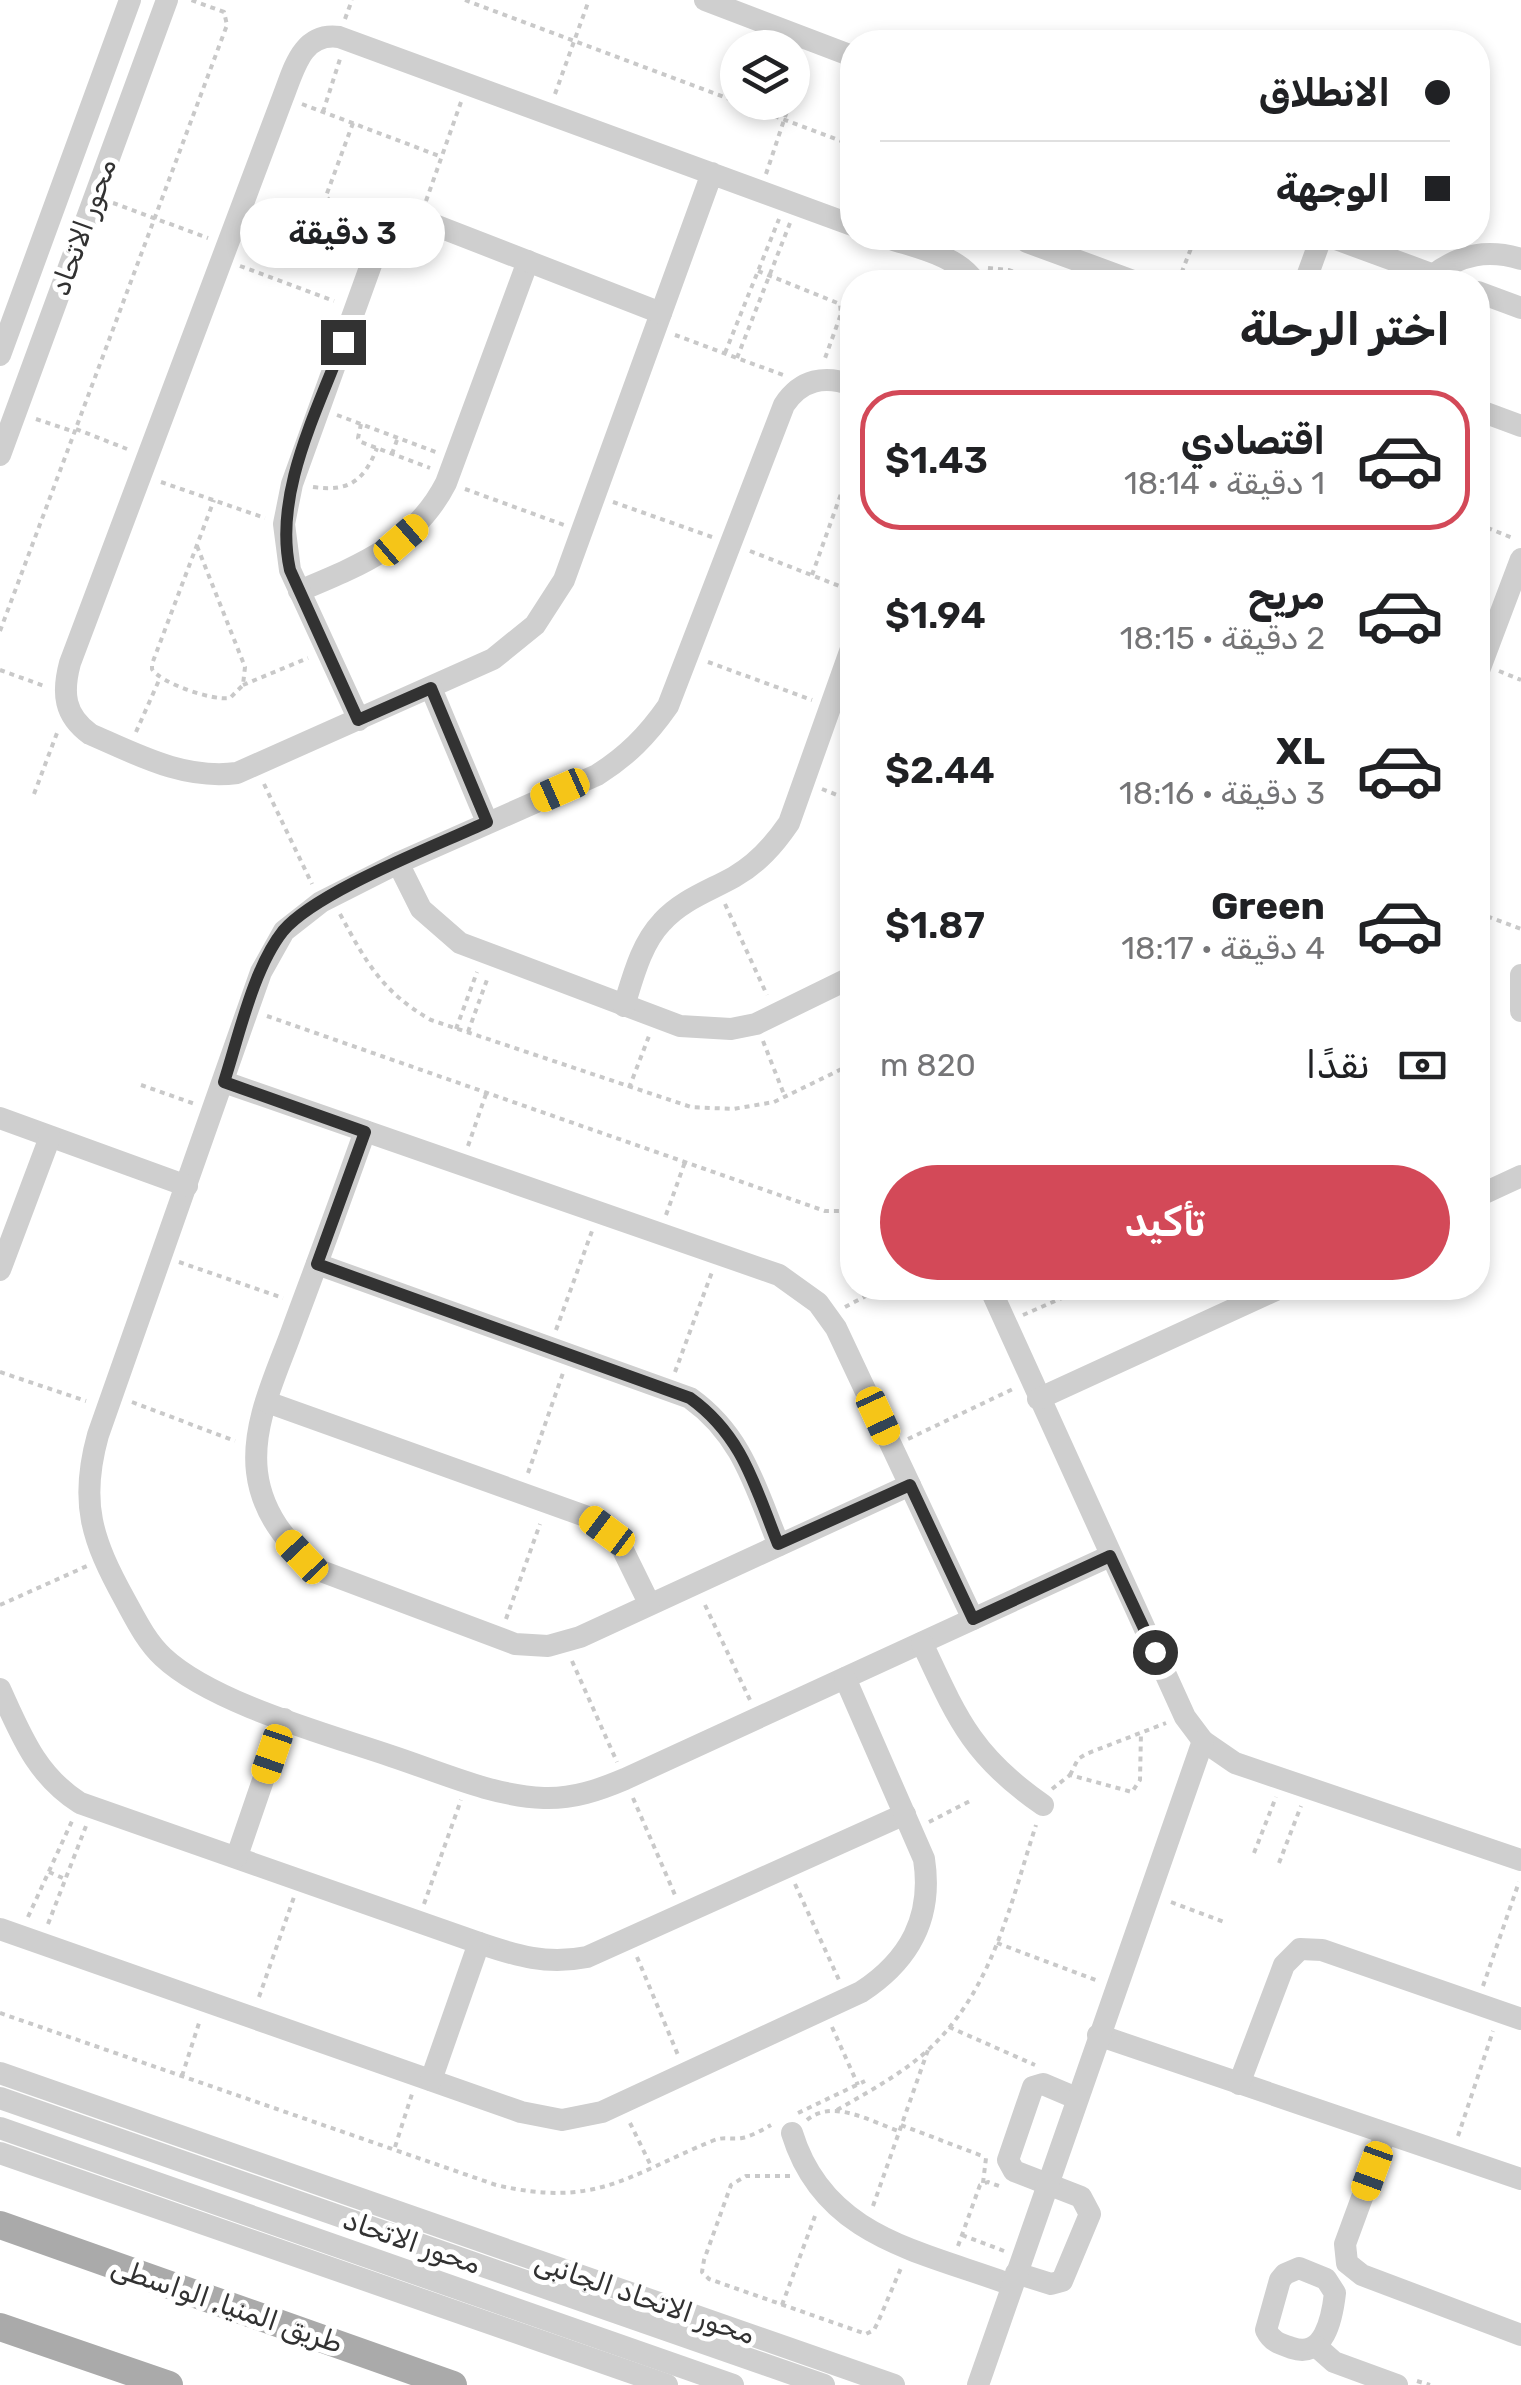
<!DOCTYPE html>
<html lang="ar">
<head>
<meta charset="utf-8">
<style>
	body { margin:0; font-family:Rubik,"Noto Naskh Arabic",sans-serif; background:#f6f6f6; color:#202124; direction:rtl; height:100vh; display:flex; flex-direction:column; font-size:38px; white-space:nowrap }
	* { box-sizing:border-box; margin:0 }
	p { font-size:32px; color:#757577 }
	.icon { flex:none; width:55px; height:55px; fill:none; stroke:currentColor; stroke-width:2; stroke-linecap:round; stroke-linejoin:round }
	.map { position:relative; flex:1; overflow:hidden; direction:ltr }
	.side { position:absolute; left:840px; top:270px; width:650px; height:1030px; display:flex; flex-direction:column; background:#fff; border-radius:40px; box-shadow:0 5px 15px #0003; direction:rtl }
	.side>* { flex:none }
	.top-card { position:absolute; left:840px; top:30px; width:650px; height:220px; border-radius:40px; box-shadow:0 5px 15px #0003; direction:rtl; display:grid; align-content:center; height:220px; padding:0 40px; background:#fff }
	.controls { position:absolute; left:720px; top:30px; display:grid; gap:20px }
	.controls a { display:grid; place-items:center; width:90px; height:90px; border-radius:50%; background:#fff; box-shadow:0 5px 15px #0003; font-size:50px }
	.end { position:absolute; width:45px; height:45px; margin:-22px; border:12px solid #323232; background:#fff; box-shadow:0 0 0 5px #fff }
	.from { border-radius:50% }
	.bubble { position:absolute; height:70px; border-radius:35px; background:#fff; box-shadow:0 5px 15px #0003; font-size:32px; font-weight:600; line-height:70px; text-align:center; direction:rtl }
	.car { position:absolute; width:30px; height:60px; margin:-30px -15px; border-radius:12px; box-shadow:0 0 8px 2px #0007; background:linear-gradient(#f5c518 24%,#345 0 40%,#f5c518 0 76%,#345 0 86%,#f5c518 0) }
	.top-card b { display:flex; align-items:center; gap:35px; height:95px; font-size:38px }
	.top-card b+b { border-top:2px solid #e0e0e0 }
	.top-card i { width:25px; height:25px; background:#202124 }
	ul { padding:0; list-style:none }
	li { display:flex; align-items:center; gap:30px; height:140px; margin:0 20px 15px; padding:0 20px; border:5px solid transparent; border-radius:40px }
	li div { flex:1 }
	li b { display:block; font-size:38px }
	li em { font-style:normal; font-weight:600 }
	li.on { border-color:#d34958 }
	li>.icon { width:90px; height:90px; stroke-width:1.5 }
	h2 { padding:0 40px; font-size:45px; line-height:120px }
	.pay { display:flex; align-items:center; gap:25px; height:110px; padding:0 40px; font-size:38px }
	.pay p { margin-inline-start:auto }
	.action { display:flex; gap:20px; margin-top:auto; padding:20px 40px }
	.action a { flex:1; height:115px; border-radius:60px; background:#d34958; color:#fff; font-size:40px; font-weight:600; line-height:115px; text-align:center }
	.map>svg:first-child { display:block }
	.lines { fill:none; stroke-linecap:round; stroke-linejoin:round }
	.path { stroke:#c9c9c9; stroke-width:4; stroke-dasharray:5 5; stroke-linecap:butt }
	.minor { stroke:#cfcfcf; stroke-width:22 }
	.major { stroke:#aaa; stroke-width:28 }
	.route { stroke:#323232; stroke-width:12 }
	.labels { text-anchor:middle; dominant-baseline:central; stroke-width:10; stroke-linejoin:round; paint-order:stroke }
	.street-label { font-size:28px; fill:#323232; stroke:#fff }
</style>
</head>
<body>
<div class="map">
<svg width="1521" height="2385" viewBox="0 0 1521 2385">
	<rect width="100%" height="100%" fill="#fff"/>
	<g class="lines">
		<g class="path">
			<polyline points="465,0 852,145"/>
			<polyline points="345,19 352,0"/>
			<polyline points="555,94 589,0"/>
			<polyline points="792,96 805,59"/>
			<polyline points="302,104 442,157"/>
			<polyline points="323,112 340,59"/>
			<polyline points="353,123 326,196 330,201 367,219"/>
			<polyline points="766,174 790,102"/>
			<polyline points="426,201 461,102"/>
			<polyline points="113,203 208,238"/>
			<polyline points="240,266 334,301"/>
			<polyline points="988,268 1009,270 1041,282"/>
			<polyline points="758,271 840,304 841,314 824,361"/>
			<polyline points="1178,282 1195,238"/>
			<polyline points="675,335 783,375"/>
			<polyline points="725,353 779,219"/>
			<polyline points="737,358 790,223"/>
			<polyline points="337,415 436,452"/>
			<polyline points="36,419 75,432"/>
			<polyline points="361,424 358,438 361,442 430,468"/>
			<polyline points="76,429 127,449"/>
			<polyline points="392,454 398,437"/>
			<polyline points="161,482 265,518"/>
			<path d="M313,487c36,5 51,-6 64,-39"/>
			<polyline points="465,489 564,525"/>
			<polyline points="613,502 712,537"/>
			<polyline points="1478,524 1515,539"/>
			<path d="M197,546l48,121 -2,18 -13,13c-17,3 -70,-15 -78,-29v-5l62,-164"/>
			<polyline points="750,551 852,591"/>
			<polyline points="812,575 852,463"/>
			<polyline points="0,631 227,25 224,12 191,0"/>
			<polyline points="708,662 812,700"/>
			<polyline points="0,670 47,687"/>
			<polyline points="1499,671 1521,680"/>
			<polyline points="243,685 308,658"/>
			<polyline points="136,732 160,678"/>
			<polyline points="264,784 312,884"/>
			<polyline points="822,789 852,801"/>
			<polyline points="34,794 57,733"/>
			<polyline points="725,904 767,995"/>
			<polyline points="1478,913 1521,929"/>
			<path d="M340,914c26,48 42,78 91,106l260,87 42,2 41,-7 78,-38"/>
			<polyline points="267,1016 825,1211 852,1211"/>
			<polyline points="456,1029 477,972"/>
			<polyline points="468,1032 488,977"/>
			<polyline points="763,1041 785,1097"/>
			<polyline points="141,1085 195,1104"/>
			<polyline points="629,1088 649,1036"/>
			<polyline points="468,1146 486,1094"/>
			<polyline points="666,1215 685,1162"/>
			<polyline points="179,1262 283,1298"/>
			<polyline points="845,1307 881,1288"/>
			<polyline points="1023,1315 1085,1288"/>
			<polyline points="556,1330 592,1231"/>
			<polyline points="0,1372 86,1401"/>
			<polyline points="675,1372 712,1272"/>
			<polyline points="132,1402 235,1441"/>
			<polyline points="908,1439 1013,1389"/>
			<polyline points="528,1473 563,1373"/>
			<polyline points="0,1605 87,1566"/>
			<polyline points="705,1605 750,1700"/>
			<polyline points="506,1619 540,1524"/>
			<polyline points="572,1661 617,1762"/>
			<polyline points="1070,1775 1078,1759 1086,1754 1166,1723"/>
			<polyline points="1052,1789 1070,1775 1132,1792 1140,1780 1141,1732"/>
			<polyline points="633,1798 675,1895"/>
			<polyline points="929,1822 970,1801"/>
			<polyline points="1254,1853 1276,1797"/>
			<polyline points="1279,1863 1301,1806"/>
			<polyline points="49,1872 65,1879"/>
			<polyline points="795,1884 839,1980"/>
			<polyline points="1171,1902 1227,1923"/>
			<polyline points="424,1904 461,1800"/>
			<polyline points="28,1917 72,1821"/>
			<polyline points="48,1924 86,1826"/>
			<polyline points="997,1943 1096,1980"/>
			<polyline points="637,1957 678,2055"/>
			<polyline points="1483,1986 1519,1882"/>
			<polyline points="259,1997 294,1897"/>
			<path d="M0,2013l496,172c99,23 129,-8 216,-44 11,-5 19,-1 30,-3 10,-2 20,-8 29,-13"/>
			<polyline points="832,2027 858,2085"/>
			<polyline points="949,2027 1035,2065"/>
			<polyline points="182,2076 200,2020"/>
			<path d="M837,2110c31,-18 63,-35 90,-59 65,-59 83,-146 109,-226"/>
			<polyline points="798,2113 865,2081"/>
			<path d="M807,2120c26,-22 64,2 92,11"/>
			<polyline points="630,2123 652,2168"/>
			<polyline points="901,2125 985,2157"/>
			<polyline points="1458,2136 1493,2031"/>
			<polyline points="395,2147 412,2094"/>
			<polyline points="790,2176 746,2176 731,2185 704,2260 702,2272 709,2279 866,2334 874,2330 878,2322 901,2268"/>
			<polyline points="983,2183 986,2158"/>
			<polyline points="873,2206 928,2050"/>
			<polyline points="962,2235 1004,2251"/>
			<polyline points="958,2246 980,2185 988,2182 999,2186"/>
			<polyline points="782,2305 815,2216"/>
			<polyline points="1417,2381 1430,2385"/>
		</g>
		<g class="minor">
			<polyline points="705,0 852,56"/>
			<path d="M712,173l-148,407 -29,45 -42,34 -256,114c-53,7 -99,-18 -147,-39 -26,-19 -28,-41 -20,-71l213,-566c11,-28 19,-65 56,-60l513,188"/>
			<path d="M888,238c29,10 69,17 87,44"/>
			<polyline points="1333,238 1453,282"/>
			<polyline points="1027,242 1136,282"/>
			<path d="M1433,275c28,-21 55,-26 88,-16"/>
			<polyline points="1305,282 1321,238"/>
			<polyline points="1478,292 1521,308"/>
			<polyline points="0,355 130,0"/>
			<path d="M852,385c-27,-10 -51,-6 -68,20l-116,301c-21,30 -41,50 -71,69l-199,88 -77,39 -37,29 -23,41 -163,463c-19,68 -6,105 27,165 11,20 21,41 38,57 49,46 163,77 228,99 49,16 101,40 153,42 29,1 55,-8 81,-19l485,-223"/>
			<polyline points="1478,410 1521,426"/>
			<polyline points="0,455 167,0"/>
			<path d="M299,591c60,-25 116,-47 147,-108l82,-222"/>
			<polyline points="1478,673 1521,559"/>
			<polyline points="431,688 487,822"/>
			<polyline points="359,720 290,570 284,524 292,484 381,237 397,222 419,219 661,313"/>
			<polyline points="398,863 421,909 460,943 680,1026 731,1029 756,1024 852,977"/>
			<polyline points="1521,975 1521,1011"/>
			<path d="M624,1006c9,-29 17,-62 38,-84 20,-22 47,-31 72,-45 24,-14 40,-32 55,-54l63,-177"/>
			<polyline points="224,1082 779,1275 818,1303 836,1328 973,1619"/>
			<polyline points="0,1118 187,1186"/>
			<path d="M365,1131c-23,65 -47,130 -71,194 -16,46 -43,97 -37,147 5,42 31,74 64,99l194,73 33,2 32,-9 330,-152"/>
			<polyline points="1478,1196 1521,1176"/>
			<path d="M317,1264l373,134c53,38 65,89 89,147"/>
			<polyline points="0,1270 50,1137"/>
			<polyline points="990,1288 1185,1717 1203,1741 1235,1763 1521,1860"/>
			<polyline points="1038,1399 1280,1288"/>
			<polyline points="267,1402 588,1517 622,1548 649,1603"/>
			<path d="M922,1643c35,75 50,113 121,162"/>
			<path d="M0,1689c21,46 36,86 80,114l399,140c38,13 68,22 108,14l318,-143"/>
			<polyline points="237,1856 284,1719"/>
			<path d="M0,1929l521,183 41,8 40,-8 259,-120c49,-32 72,-75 63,-133l-79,-181"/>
			<polyline points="1098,2035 1521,2179"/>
			<polyline points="0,2073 894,2385"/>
			<polyline points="431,2080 479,1943"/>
			<polyline points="1239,2084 1284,1965 1300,1949 1322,1950 1521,2019"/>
			<polyline points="0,2098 824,2385"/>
			<polyline points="0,2128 733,2385"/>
			<path d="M792,2133c32,105 129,118 220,152"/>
			<polyline points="1385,2135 1345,2244 1347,2263 1362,2275 1521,2335"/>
			<polyline points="0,2153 667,2385"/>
			<path d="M1299,2268l27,11 9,14c-3,26 -11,66 -43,55 -12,-4 -20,-6 -26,-18l14,-50 5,-6z"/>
			<polyline points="1016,2273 1051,2284 1062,2281 1090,2214 1081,2197 1014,2171 1008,2160 1033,2087 1043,2084 1076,2098"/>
			<polyline points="1317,2347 1334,2362 1397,2385"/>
			<polyline points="978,2385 1203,1741"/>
		</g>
		<g class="major">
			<polyline points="0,2225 453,2385"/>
			<polyline points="0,2327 169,2385"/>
		</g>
	</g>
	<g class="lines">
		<path class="route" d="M343,342c-26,70 -70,152 -53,228l68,150 73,-32 56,134c-51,24 -170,69 -204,109 -30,38 -44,105 -59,151l141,50 -48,132 373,134c53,38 65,89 88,146l132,-59 63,134 137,-63 45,96"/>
	</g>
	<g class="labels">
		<g class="street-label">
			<text transform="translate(83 227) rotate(-70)">محور الاتحاد</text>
			<text transform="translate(412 2242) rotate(19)">محور الاتحاد</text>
			<text transform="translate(645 2298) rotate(19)">محور الاتحاد الجانبى</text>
			<text transform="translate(227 2305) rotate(19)">طريق المنيا, الواسطى</text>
		</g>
	</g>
</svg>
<div class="controls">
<a><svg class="icon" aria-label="layers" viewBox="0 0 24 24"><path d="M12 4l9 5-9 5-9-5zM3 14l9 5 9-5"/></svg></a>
</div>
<i class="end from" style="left:1155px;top:1652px"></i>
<i class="end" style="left:343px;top:342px"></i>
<div class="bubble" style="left:240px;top:198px;width:205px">3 دقيقة</div>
<i class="car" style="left:401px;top:540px;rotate:49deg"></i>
<i class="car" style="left:560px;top:790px;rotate:246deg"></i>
<i class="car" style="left:878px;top:1416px;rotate:155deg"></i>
<i class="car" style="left:607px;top:1531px;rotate:307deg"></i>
<i class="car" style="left:302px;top:1557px;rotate:317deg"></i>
<i class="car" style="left:272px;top:1754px;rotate:199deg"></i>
<i class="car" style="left:1372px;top:2171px;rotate:200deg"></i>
<div class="top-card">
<b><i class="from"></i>الانطلاق</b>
<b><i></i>الوجهة</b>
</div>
<section class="side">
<h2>اختر الرحلة</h2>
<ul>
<li class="on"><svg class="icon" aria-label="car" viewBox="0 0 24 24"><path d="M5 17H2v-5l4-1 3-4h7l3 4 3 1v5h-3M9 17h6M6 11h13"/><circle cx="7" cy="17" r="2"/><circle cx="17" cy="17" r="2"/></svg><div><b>اقتصادي</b><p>1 دقيقة · 18:14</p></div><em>$1.43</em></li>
<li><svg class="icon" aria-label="car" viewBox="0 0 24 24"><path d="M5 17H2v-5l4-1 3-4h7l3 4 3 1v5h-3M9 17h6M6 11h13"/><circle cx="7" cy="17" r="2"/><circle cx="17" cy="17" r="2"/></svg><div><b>مريح</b><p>2 دقيقة · 18:15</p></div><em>$1.94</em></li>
<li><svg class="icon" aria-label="car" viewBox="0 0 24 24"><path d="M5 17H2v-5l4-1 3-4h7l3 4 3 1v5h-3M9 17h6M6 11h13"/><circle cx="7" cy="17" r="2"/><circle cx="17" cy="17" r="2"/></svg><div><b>XL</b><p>3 دقيقة · 18:16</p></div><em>$2.44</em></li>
<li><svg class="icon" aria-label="car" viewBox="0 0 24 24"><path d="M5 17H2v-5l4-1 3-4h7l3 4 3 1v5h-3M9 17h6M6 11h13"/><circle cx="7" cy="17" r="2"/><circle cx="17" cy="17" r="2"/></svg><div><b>Green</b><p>4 دقيقة · 18:17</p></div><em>$1.87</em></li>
</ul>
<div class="pay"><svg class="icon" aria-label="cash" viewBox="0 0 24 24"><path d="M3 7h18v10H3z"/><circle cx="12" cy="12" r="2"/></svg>نقدًا<p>820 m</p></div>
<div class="action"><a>تأكيد</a></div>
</section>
</div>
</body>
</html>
